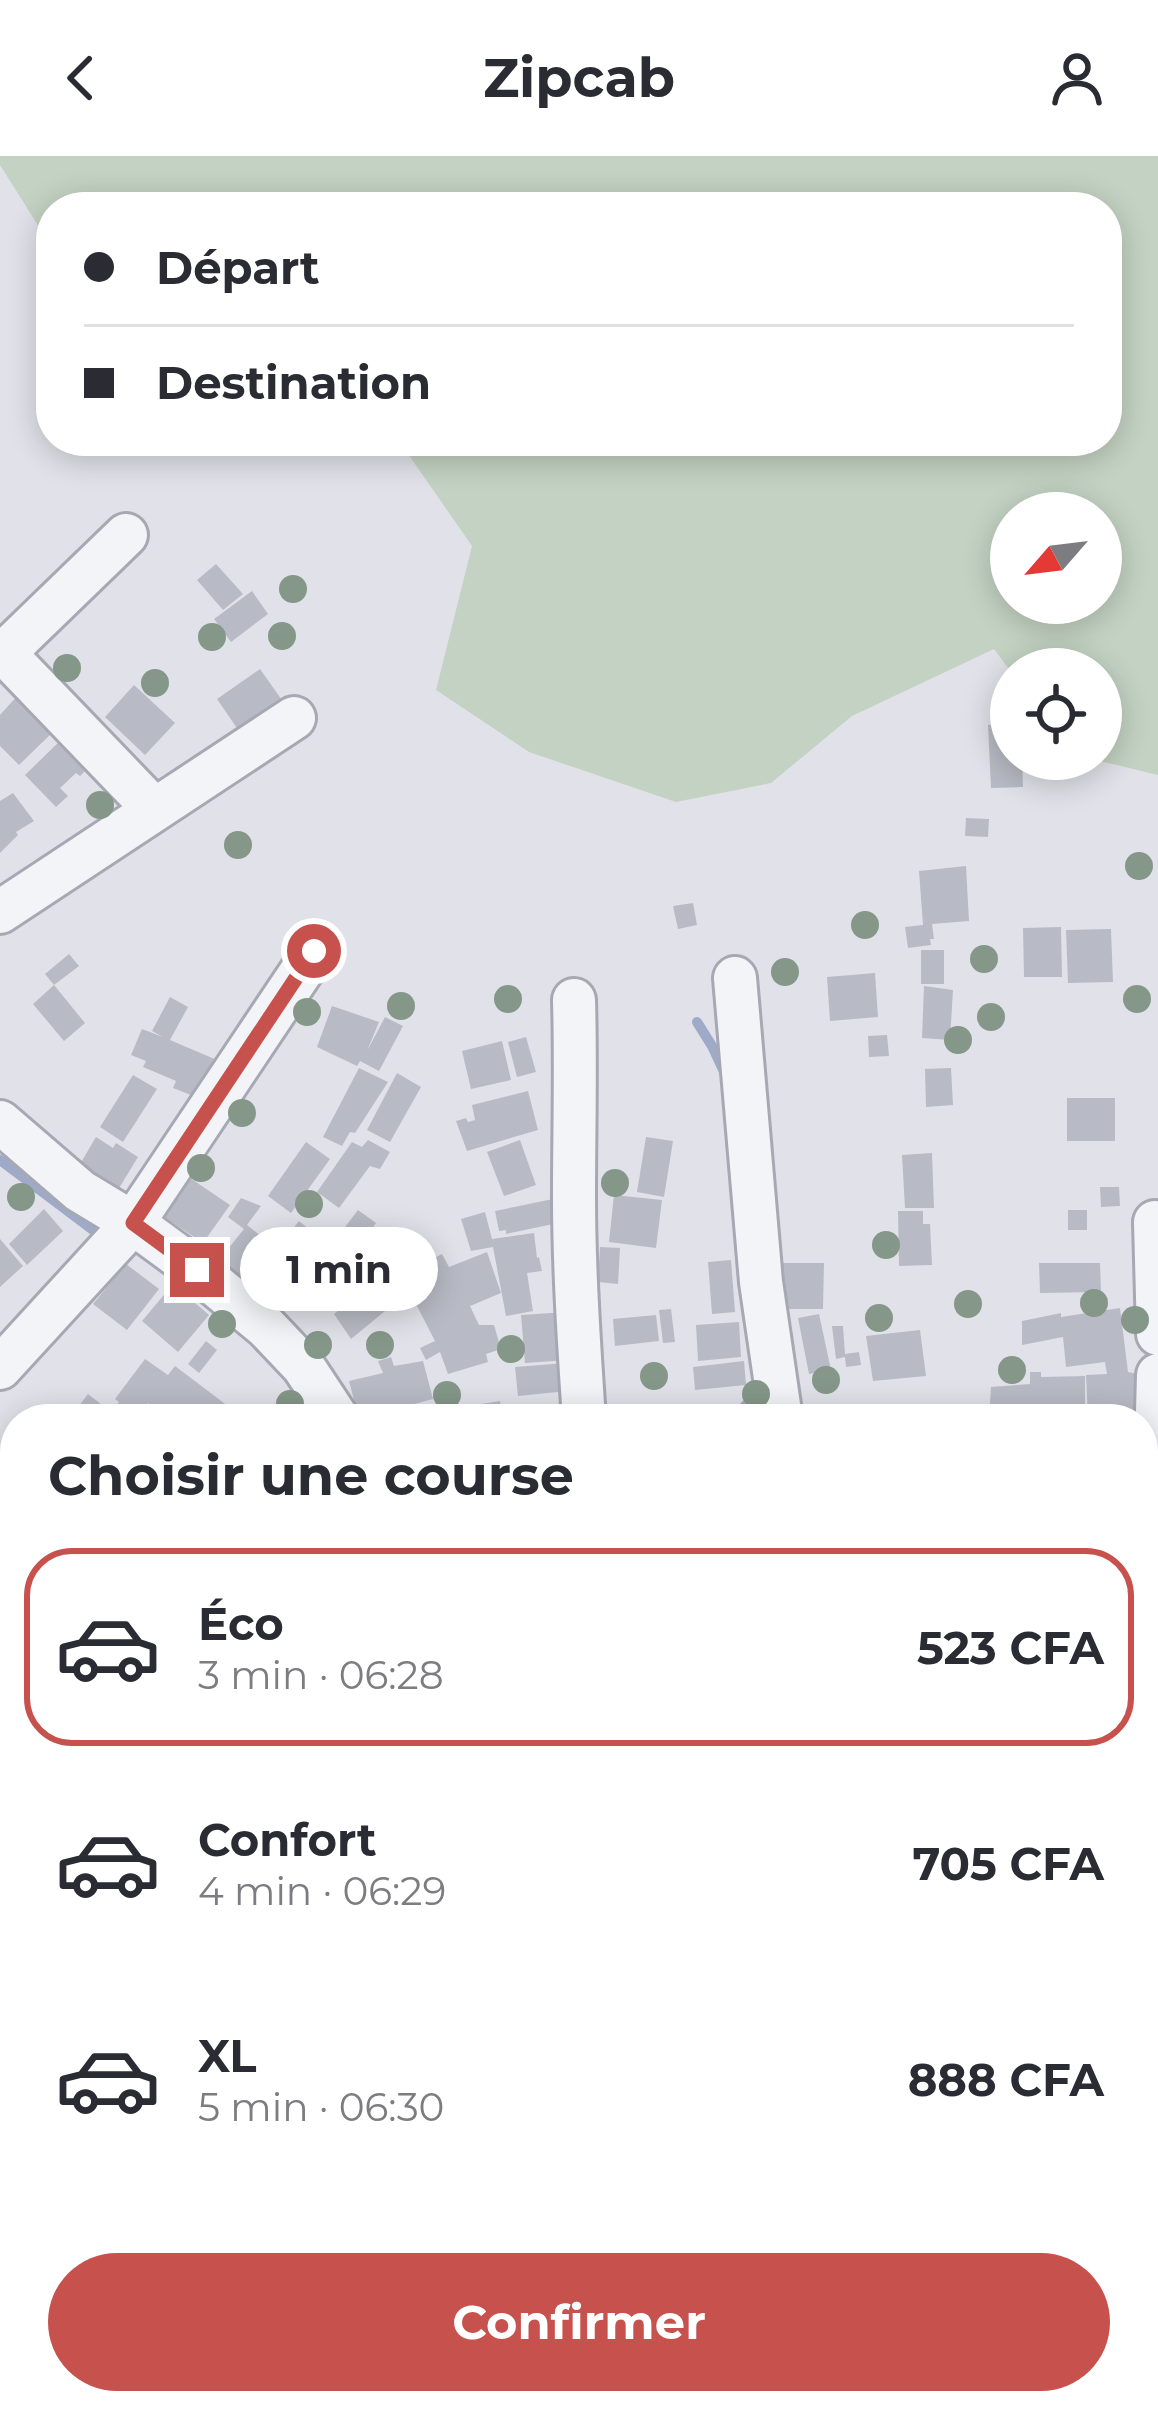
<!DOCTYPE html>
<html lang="fr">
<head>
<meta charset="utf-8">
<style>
	body { margin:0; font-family:Montserrat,sans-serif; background:#f7f7f7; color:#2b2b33; height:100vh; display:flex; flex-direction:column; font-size:45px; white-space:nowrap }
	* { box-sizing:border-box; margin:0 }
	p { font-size:39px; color:#7c7c81 }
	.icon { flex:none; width:66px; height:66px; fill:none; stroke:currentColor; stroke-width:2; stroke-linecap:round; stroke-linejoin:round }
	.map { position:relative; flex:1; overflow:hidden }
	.panel { position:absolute; left:0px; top:1248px; width:1158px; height:1011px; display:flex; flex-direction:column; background:#fff; border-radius:48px 48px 0 0; box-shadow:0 6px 30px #0003 }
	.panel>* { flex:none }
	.banner { position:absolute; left:36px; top:36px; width:1086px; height:264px; border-radius:48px; box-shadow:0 6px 30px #0003; display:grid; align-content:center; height:264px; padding:0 48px; background:#fff }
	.needle { width:78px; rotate:242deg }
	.fabs { position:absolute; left:990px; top:336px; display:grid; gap:24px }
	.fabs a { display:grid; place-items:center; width:132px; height:132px; border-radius:50%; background:#fff; box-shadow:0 6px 30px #0003; font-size:60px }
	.end { position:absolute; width:54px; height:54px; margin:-27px; border:15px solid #c7524d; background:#fff; box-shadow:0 0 0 6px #fff }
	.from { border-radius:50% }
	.bubble { position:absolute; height:84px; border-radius:42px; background:#fff; box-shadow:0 6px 30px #0003; font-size:39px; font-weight:700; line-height:84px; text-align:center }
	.banner b { display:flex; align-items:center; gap:42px; height:114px; font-size:45px }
	.banner b+b { border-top:3px solid #e1e1e2 }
	.banner i { width:30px; height:30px; background:#2b2b33 }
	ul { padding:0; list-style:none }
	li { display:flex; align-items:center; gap:36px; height:198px; margin:0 24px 18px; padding:0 24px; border:6px solid transparent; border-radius:48px }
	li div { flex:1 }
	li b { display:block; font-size:45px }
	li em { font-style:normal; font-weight:700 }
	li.on { border-color:#c7524d }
	li>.icon { width:108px; height:108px; stroke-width:1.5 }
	h2 { padding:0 48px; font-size:54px; line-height:144px }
	.primary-button { display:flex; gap:24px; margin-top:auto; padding:24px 48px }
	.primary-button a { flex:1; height:138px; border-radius:72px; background:#c7524d; color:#fff; font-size:48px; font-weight:700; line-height:138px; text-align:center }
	header { display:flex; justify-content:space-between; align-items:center; height:156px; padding:0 48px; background:#fff; font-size:54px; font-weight:700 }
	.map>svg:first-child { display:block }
	.green { fill:#c3d2c2; fill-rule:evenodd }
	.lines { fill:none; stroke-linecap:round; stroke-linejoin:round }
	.stream { stroke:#9eaac7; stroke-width:10 }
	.building { fill:#b8bbc5 }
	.street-casing { stroke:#a6a8b3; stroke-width:48 }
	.street { stroke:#f3f4f7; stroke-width:42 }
	.tree { fill:#849788 }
	.route { stroke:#c7524d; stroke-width:15 }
</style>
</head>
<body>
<header><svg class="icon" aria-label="back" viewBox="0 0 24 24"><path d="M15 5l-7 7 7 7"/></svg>Zipcab<svg class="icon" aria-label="person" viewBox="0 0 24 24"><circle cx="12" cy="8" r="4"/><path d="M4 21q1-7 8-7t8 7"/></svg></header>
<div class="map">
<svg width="1158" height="2257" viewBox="0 0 1158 2257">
	<rect width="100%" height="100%" fill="#e1e2e9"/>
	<path class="green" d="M0,0h1158v619l-66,-16h9v-90h-90v3l-17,-23 -142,67 -81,67 -95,19 -147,-50 -93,-62 36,-144 -73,-105h708v-234h-1056v39l-51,-81zM1011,357h90v90h-90z"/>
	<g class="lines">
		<g class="stream">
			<polyline points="697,866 712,890 725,918"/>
			<polyline points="0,1004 93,1074 99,1082 95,1088"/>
			<path d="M712,1263c27,-5 41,-12 46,-40"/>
		</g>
	</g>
	<g class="building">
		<polygon points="216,408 243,438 223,454 197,424"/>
		<polygon points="252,435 268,458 231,486 214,463"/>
		<polygon points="260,513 284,547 241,578 217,543"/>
		<polygon points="134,529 175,567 145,599 105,561"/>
		<polygon points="19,538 56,573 19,609 0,590 0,559"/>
		<polygon points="1011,568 1011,603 1022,603 1023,631 991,632 988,569"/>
		<polygon points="64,581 92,608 80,620 76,617 60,632 68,640 56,651 25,619"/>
		<polygon points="13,637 34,665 16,676 18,679 0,697 0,645"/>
		<polygon points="966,662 989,663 988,681 965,680"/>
		<polygon points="966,710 969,765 932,768 934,783 930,783 931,789 908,792 905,771 923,769 919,715"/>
		<polygon points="693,747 697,769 678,773 673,750"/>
		<polygon points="1061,771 1062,821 1024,821 1023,772"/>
		<polygon points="1111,773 1113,826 1068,827 1066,774"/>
		<rect x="921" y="794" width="23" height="34"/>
		<polygon points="69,798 79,810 54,829 45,818"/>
		<polygon points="875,817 878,861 830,865 827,821"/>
		<polygon points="54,829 85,867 64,885 33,848"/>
		<polygon points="924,830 953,834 950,884 922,882"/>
		<polygon points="170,841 188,851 170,884 217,904 196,941 173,932 176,925 143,911 146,905 131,899 142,873 163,881 152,875"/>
		<polygon points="332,850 379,866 367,895 385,861 403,870 379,915 360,905 357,910 317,891"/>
		<polygon points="887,879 889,900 869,901 868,880"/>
		<polygon points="526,881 536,916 517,921 508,886"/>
		<polygon points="502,885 511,924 471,933 462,895"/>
		<polygon points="359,912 388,926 355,977 350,976 342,990 323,981"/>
		<polygon points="951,912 953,949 926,951 925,913"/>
		<polygon points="397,917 421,931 390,986 367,974"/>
		<polygon points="133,919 157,933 123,986 100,971"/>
		<polygon points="528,935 538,974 467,995 456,965 466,962 468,966 475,964 472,949"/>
		<rect x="1067" y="942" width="48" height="43"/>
		<polygon points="96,981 113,992 116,987 138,1001 113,1042 73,1020"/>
		<polygon points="646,981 673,985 664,1041 637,1036"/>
		<polygon points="368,984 390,996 380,1013 370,1010 339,1052 317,1036 352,986 362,991"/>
		<polygon points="520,984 536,1029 504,1040 487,996"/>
		<polygon points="306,986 330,1003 291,1057 268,1040"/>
		<polygon points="932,997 934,1052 905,1052 902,999"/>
		<polygon points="190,1022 230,1049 203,1087 163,1060"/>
		<polygon points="1100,1031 1119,1031 1120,1050 1101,1051"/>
		<polygon points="614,1039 662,1044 656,1092 609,1086"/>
		<polygon points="241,1042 261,1050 247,1069 277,1093 244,1132 215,1109 244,1073 228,1061"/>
		<polygon points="553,1043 558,1067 506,1078 506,1074 499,1075 495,1055"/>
		<polygon points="44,1053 63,1075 27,1109 9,1088"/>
		<polygon points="358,1054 376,1067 361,1089 342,1075"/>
		<rect x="1068" y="1054" width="19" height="20"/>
		<polygon points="898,1055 923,1055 923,1068 930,1068 932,1109 899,1110"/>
		<polygon points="485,1056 492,1083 534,1077 537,1102 539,1101 542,1115 527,1117 533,1155 506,1160 493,1091 471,1095 461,1063"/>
		<polygon points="299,1065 343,1101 326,1123 281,1088"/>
		<polygon points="0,1083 23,1110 0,1131"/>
		<polygon points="600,1091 620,1092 618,1128 598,1126"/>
		<polygon points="487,1096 501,1137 470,1150 479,1169 494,1169 501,1193 486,1198 488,1206 448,1218 440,1196 426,1204 420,1192 435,1185 401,1119 442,1098 449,1111"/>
		<polygon points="731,1104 735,1156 712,1158 708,1106"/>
		<polygon points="779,1107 824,1107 823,1153 779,1153"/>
		<polygon points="1039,1107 1100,1107 1101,1136 1040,1137"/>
		<polygon points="126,1108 159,1133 127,1174 93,1148"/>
		<polygon points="380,1123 396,1146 351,1183 334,1158"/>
		<polygon points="173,1128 209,1159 178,1196 142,1165"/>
		<polygon points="1120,1152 1128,1216 1138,1218 1139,1261 1088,1261 1086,1219 1107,1218 1105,1206 1066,1211 1063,1181 1022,1189 1022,1165 1061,1157 1061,1161"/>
		<polygon points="671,1153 675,1186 663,1187 659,1154"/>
		<polygon points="567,1156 570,1204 525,1207 521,1159"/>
		<polygon points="819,1158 831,1214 809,1218 798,1162"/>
		<polygon points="656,1159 659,1185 615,1190 613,1163"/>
		<polygon points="739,1166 741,1201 698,1205 696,1169"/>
		<polygon points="832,1170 843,1170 845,1198 859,1196 861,1209 846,1211 845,1201 836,1203"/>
		<polygon points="920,1174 926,1220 873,1225 866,1180"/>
		<polygon points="206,1185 217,1194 199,1217 188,1208"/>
		<polygon points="391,1201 394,1210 423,1205 433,1243 359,1263 349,1225 383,1217 378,1205"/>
		<polygon points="145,1203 168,1219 175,1210 245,1263 165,1263 166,1261 148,1247 138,1260 132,1256 125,1263 114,1254 119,1246 115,1243"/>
		<polygon points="744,1205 746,1229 695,1234 693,1211"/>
		<polygon points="565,1207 568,1235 518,1240 515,1211"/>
		<polygon points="1030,1216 1041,1216 1041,1221 1085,1220 1085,1263 989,1263 991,1231 1030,1228"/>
		<polygon points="88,1238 120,1263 69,1263"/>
		<polygon points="500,1245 503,1263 444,1263 443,1254"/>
		<polygon points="0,1311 15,1321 15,1451 0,1445 0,1423 11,1397 0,1392 0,1370 10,1346 0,1338"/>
		<polygon points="1158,1553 1158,1595 1143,1596 1143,1554"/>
		<polygon points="1158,1601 1158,1630 1143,1631 1143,1602"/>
		<polygon points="15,1717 15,1771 0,1745 0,1724"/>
		<polygon points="1143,1757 1158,1758 1158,1850 1143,1849"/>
		<polygon points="0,1804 15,1815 15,1834 8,1844 0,1838"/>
		<polygon points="0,1961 15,1966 15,2015 0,2010"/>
		<polygon points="1158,2052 1158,2127 1145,2127 1143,2053"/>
		<polygon points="46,2244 88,2244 97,2249 93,2257 40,2257"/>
		<polygon points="160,2244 227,2244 224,2257 156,2257"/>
		<polygon points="269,2244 323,2244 320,2257 266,2257"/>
		<polygon points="441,2244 502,2244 501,2257 441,2257"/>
		<polygon points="562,2244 604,2244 603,2257 561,2257"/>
		<polygon points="607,2244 651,2244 650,2257 606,2257"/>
		<polygon points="759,2244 813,2244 814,2257 789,2257 789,2250 759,2250"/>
		<polygon points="874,2244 924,2244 925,2257 876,2257"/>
		<polygon points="1097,2244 1145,2244 1146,2255 1098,2256"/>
	</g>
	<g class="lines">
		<defs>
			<g id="street">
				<polyline points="5,498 154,653"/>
				<polyline points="0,501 126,379"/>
				<polyline points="0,756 294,562"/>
				<polyline points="735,822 761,1126 781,1263"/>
				<path d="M574,844c2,66 0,131 0,196 0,74 5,149 10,223"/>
				<polyline points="0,966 80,1035 133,1067 197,1114 266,1171 303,1210 338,1263"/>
				<polyline points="1155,1066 1158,1178"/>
				<polyline points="0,1212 133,1067 315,795"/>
				<polyline points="1143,1333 1156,1290 1158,1219"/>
				<polyline points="0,1458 15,1463"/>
				<polyline points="1143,1869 1158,1869"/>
				<polyline points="0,1905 15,1905"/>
				<polyline points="1143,2170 1158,2170"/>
				<polyline points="413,2244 413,2257"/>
			</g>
		</defs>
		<use href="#street" class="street-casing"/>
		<use href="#street" class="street"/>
	</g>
	<g class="tree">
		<circle cx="293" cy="433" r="14"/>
		<circle cx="282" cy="480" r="14"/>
		<circle cx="212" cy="481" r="14"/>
		<circle cx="67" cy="512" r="14"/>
		<circle cx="155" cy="527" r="14"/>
		<circle cx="100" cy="649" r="14"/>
		<circle cx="238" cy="689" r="14"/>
		<circle cx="1139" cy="710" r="14"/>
		<circle cx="865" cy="769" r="14"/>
		<circle cx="984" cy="803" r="14"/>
		<circle cx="785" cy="816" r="14"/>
		<circle cx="508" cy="843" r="14"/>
		<circle cx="1137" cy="843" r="14"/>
		<circle cx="401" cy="850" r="14"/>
		<circle cx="307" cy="856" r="14"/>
		<circle cx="991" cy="861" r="14"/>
		<circle cx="958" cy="884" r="14"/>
		<circle cx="242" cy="957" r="14"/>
		<circle cx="201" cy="1012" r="14"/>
		<circle cx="615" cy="1027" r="14"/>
		<circle cx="21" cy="1041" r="14"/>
		<circle cx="309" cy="1048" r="14"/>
		<circle cx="886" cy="1089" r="14"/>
		<circle cx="401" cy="1094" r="14"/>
		<circle cx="272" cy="1133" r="14"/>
		<circle cx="1094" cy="1147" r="14"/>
		<circle cx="968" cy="1148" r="14"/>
		<circle cx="879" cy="1162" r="14"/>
		<circle cx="1135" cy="1164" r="14"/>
		<circle cx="222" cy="1168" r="14"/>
		<circle cx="318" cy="1189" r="14"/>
		<circle cx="380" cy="1189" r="14"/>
		<circle cx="511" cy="1193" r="14"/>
		<circle cx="1012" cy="1214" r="14"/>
		<circle cx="654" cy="1220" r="14"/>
		<circle cx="826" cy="1224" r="14"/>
		<circle cx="756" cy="1238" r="14"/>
		<circle cx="447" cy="1239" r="14"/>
		<circle cx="290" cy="1248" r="14"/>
	</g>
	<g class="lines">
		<polyline class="route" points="197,1114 133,1067 314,795"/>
	</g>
</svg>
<div class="fabs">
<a><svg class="needle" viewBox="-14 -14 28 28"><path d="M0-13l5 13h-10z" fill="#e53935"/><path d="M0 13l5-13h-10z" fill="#7c7c81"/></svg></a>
<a><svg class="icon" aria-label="locate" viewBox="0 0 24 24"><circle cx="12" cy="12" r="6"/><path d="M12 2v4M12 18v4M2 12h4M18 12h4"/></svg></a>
</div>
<i class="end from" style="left:314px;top:795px"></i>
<i class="end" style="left:197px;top:1114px"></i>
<div class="bubble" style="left:240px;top:1071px;width:198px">1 min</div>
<div class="banner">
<b><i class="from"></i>Départ</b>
<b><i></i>Destination</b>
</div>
<section class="panel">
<h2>Choisir une course</h2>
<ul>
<li class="on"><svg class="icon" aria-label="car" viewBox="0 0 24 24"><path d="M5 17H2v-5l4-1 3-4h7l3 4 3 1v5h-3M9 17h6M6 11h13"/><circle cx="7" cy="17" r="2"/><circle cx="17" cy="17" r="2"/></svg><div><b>Éco</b><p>3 min · 06:28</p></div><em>523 CFA</em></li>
<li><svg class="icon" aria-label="car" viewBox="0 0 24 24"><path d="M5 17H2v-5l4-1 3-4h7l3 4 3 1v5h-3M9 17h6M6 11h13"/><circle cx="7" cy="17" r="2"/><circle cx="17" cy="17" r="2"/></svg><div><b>Confort</b><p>4 min · 06:29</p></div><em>705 CFA</em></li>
<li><svg class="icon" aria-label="car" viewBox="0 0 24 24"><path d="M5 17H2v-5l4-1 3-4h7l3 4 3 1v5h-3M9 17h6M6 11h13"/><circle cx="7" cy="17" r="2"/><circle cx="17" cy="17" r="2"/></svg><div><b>XL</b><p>5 min · 06:30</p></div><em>888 CFA</em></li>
</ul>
<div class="primary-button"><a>Confirmer</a></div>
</section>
</div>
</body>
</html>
